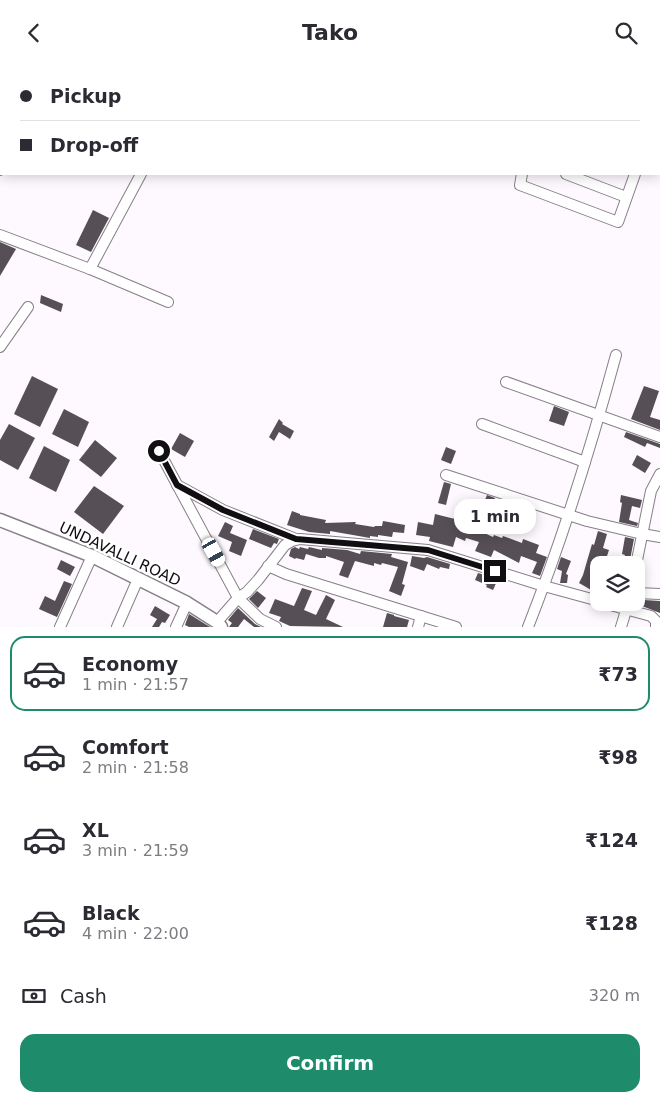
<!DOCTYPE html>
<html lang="en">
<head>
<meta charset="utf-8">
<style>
	body { margin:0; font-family:"DejaVu Sans",sans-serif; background:#f7f7f7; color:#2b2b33; height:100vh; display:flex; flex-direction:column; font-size:19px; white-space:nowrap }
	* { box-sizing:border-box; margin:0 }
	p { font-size:16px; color:#7c7c81 }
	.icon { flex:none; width:28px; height:28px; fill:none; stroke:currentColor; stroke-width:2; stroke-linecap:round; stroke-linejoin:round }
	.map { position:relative; height:562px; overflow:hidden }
	.details { display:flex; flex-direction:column; background:#fff; flex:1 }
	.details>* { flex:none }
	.guide { position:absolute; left:0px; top:0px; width:660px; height:110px; box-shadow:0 2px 12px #0003; display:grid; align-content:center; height:110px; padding:0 20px; background:#fff }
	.tools { position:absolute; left:590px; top:491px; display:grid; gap:10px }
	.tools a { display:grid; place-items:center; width:55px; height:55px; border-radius:10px; background:#fff; box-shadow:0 2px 12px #0003; font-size:25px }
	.end { position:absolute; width:22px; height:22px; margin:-11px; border:6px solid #110e11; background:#fff; box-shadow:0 0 0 2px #fff }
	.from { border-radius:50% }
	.bubble { position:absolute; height:35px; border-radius:15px; background:#fff; box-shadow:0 2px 12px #0003; font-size:16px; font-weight:700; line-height:35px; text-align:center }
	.car { position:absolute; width:15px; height:30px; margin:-15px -8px; border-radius:6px; box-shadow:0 0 4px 1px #0007; background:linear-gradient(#fff 24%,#345 0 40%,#fff 0 76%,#345 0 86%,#fff 0) }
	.guide b { display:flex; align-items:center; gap:18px; height:48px; font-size:19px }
	.guide b+b { border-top:1px solid #e1e1e2 }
	.guide i { width:12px; height:12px; background:#2b2b33 }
	ul { padding:9px 0 0; list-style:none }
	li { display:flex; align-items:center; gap:15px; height:75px; margin:0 10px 8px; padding:0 10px; border:2px solid transparent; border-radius:15px }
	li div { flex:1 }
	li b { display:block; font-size:19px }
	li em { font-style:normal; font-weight:700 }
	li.on { border-color:#1e8c6b }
	li>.icon { width:45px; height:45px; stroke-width:1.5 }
	.pay { display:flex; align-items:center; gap:12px; height:55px; padding:0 20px; font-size:19px }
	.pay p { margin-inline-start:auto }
	.action { display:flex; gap:10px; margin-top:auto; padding:10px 20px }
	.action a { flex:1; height:58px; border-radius:15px; background:#1e8c6b; color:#fff; font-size:20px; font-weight:700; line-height:58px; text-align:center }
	header { display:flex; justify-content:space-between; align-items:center; height:65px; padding:0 20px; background:#fff; font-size:22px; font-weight:700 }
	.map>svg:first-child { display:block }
	.building { fill:#574f56 }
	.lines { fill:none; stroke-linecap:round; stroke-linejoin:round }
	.minor-casing { stroke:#877f87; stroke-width:12 }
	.major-casing { stroke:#877f87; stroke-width:15 }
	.minor { stroke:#fff; stroke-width:10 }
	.major { stroke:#fff; stroke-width:12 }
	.route { stroke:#110e11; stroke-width:6 }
	.labels { text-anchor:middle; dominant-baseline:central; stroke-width:5; stroke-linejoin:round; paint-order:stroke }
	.street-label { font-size:15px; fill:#110e11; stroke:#fff }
</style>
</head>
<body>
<header><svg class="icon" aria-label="back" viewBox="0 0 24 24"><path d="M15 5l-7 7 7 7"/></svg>Tako<svg class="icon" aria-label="search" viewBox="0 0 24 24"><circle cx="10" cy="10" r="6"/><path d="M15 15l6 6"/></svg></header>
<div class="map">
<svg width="660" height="562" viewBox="0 0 660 562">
	<rect width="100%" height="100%" fill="#fef9fe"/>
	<g class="building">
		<polygon points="93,145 109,153 91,187 76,180"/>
		<polygon points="0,177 16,184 0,211"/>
		<polygon points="41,230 63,239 61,247 40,238"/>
		<polygon points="32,311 58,324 40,362 14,349"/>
		<polygon points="644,321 659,326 650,352 660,355 660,365 631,354"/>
		<polygon points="554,341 569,347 564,361 549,356"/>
		<polygon points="64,344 89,357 78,382 52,369"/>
		<polygon points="279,354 283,358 282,359 294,366 290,374 279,367 274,376 269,372"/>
		<polygon points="9,359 35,373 18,405 0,395 0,375"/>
		<polygon points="626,367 660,379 660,383 647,378 645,382 624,372"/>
		<polygon points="180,368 194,376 185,392 171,384"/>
		<polygon points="95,375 117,393 101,412 79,395"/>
		<polygon points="44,381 70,395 56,427 29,413"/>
		<polygon points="446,382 456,386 451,399 441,395"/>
		<polygon points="637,390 651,398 645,408 632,400"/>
		<polygon points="444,417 451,419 446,440 438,438"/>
		<polygon points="94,421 124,441 103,469 74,447"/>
		<polygon points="487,430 495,433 489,448 481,445"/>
		<polygon points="621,430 642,435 640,443 632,441 629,455 638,458 637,461 619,457 622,438 620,437"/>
		<polygon points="292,446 300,449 300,450 326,455 325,458 356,457 355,459 374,462 375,461 382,461 383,456 405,460 404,468 393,467 392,472 378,470 378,472 370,471 370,473 330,466 330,469 309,467 287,460"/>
		<polygon points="435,449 471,458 481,463 480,466 493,472 494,470 502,473 503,471 522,478 523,474 539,480 536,488 547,492 540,511 532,508 537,497 521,491 519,498 494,485 491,492 475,486 479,477 466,473 465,476 456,472 453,482 429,476 430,472 416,470 418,457 433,460"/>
		<polygon points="225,457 233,461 230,468 247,475 241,491 229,486 232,477 218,471"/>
		<polygon points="253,464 279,474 277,479 274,478 271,483 249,474"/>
		<polygon points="598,466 607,469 603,483 609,485 604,500 599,500 599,526 594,524 593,526 579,518 583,510 592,479 594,480"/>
		<polygon points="625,472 634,474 629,500 623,498 625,490 622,489"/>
		<polygon points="295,482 299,484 300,482 308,484 309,482 322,485 322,483 347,485 360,489 361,486 392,489 391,492 408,497 402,519 405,520 401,531 389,526 398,502 382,498 381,500 374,498 374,501 355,496 348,513 339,510 344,497 326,491 326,493 319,493 306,489 304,495 296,493 295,494 289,491 291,484"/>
		<polygon points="412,491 424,493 427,492 450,499 449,504 440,502 439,504 427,499 424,506 410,501"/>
		<polygon points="561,492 571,496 566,509 568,510 567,518 560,518 562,506 557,504"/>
		<polygon points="61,495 75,502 70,511 57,504"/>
		<polygon points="478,508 498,514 493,525 486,522 487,520 475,515"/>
		<polygon points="64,516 72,519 57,552 39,544 45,531 55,536"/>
		<polygon points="302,523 312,526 304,545 316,550 326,530 335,535 326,554 343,562 290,561 279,556 281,552 269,548 275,534 294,541"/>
		<polygon points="257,526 266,533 258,543 249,534"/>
		<polygon points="644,535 660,536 660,548 642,541"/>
		<polygon points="155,541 170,550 165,558 162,557 159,562 152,562 157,554 150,550"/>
		<polygon points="238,543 255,559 261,562 254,562 244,554 238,562 229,562 232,558 228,555"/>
		<polygon points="387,548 394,550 394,551 409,555 407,562 383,562"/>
		<polygon points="189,549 210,562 189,562 185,560"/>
	</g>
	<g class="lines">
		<defs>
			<g id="minor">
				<polyline points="426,0 429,1"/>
				<polyline points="507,0 511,1"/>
				<polyline points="579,0 582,1"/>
				<polyline points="647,0 651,1"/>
				<polyline points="54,1 54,0"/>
				<polyline points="543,1 544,0"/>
				<polyline points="659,4 660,5"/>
				<polyline points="659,31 660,31"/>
				<polyline points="0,105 1,102"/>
				<polyline points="522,109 520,120 618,157 635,109"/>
				<polyline points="566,109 626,132"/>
				<polyline points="0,170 90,204 168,237"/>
				<polyline points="90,204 141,109"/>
				<polyline points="0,282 28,242"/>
				<polyline points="506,317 660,372"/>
				<polyline points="482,359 585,397"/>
				<polyline points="159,386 238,533 260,554 276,562"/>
				<polyline points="446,410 587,456 642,469 660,472"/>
				<polyline points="177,420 223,445 296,474"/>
				<polyline points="636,500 651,426 660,409"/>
				<polyline points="268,501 286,509 456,562"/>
				<polyline points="636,528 660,529"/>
				<polyline points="603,538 651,551 656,556 656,562"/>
				<polyline points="217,557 238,533 247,527 258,515 285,480 292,476 300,474 428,485 544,521 599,536"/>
				<polyline points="60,562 92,491"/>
				<polyline points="117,562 138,514"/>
				<polyline points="176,562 187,538"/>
				<polyline points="418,562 421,551"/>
				<path d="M528,562c35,-89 63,-180 88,-272"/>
				<polyline points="621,562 628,539"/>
			</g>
			<polyline id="major" points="0,455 92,491 187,538 217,557 221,562"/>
		</defs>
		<use href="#minor" class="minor-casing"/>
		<use href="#major" class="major-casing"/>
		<use href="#minor" class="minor"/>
		<use href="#major" class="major"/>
	</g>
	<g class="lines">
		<polyline class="route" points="159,386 177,420 223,445 296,474 428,485 495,506"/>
	</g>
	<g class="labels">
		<g class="street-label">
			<text transform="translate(120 489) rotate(25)">UNDAVALLI ROAD</text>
		</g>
	</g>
</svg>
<div class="tools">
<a><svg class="icon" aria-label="layers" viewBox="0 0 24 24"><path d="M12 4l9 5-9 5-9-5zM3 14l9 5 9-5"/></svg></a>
</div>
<i class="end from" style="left:159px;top:386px"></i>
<i class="end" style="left:495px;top:506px"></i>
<div class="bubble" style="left:454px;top:434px;width:82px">1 min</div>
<i class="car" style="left:214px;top:487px;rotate:151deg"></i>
<div class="guide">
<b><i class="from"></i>Pickup</b>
<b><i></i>Drop-off</b>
</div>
</div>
<section class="details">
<ul>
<li class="on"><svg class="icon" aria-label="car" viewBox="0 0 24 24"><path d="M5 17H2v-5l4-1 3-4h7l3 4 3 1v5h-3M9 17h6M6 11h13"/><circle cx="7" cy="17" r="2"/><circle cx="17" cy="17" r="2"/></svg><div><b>Economy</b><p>1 min · 21:57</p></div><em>₹73</em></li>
<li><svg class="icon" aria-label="car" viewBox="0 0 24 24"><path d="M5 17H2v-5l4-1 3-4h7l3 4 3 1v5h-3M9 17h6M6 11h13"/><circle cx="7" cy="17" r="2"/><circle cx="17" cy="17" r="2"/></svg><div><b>Comfort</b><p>2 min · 21:58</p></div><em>₹98</em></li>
<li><svg class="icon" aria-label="car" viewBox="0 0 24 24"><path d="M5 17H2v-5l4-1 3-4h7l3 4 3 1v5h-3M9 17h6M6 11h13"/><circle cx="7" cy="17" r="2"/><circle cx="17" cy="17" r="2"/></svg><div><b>XL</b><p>3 min · 21:59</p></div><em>₹124</em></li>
<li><svg class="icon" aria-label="car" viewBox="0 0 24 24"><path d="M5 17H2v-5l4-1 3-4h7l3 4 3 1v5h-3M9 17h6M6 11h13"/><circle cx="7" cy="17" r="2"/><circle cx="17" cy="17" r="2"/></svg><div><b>Black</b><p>4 min · 22:00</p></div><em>₹128</em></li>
</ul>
<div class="pay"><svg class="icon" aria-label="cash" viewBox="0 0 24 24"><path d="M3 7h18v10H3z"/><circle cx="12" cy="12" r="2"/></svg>Cash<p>320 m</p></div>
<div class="action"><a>Confirm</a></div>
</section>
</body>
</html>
